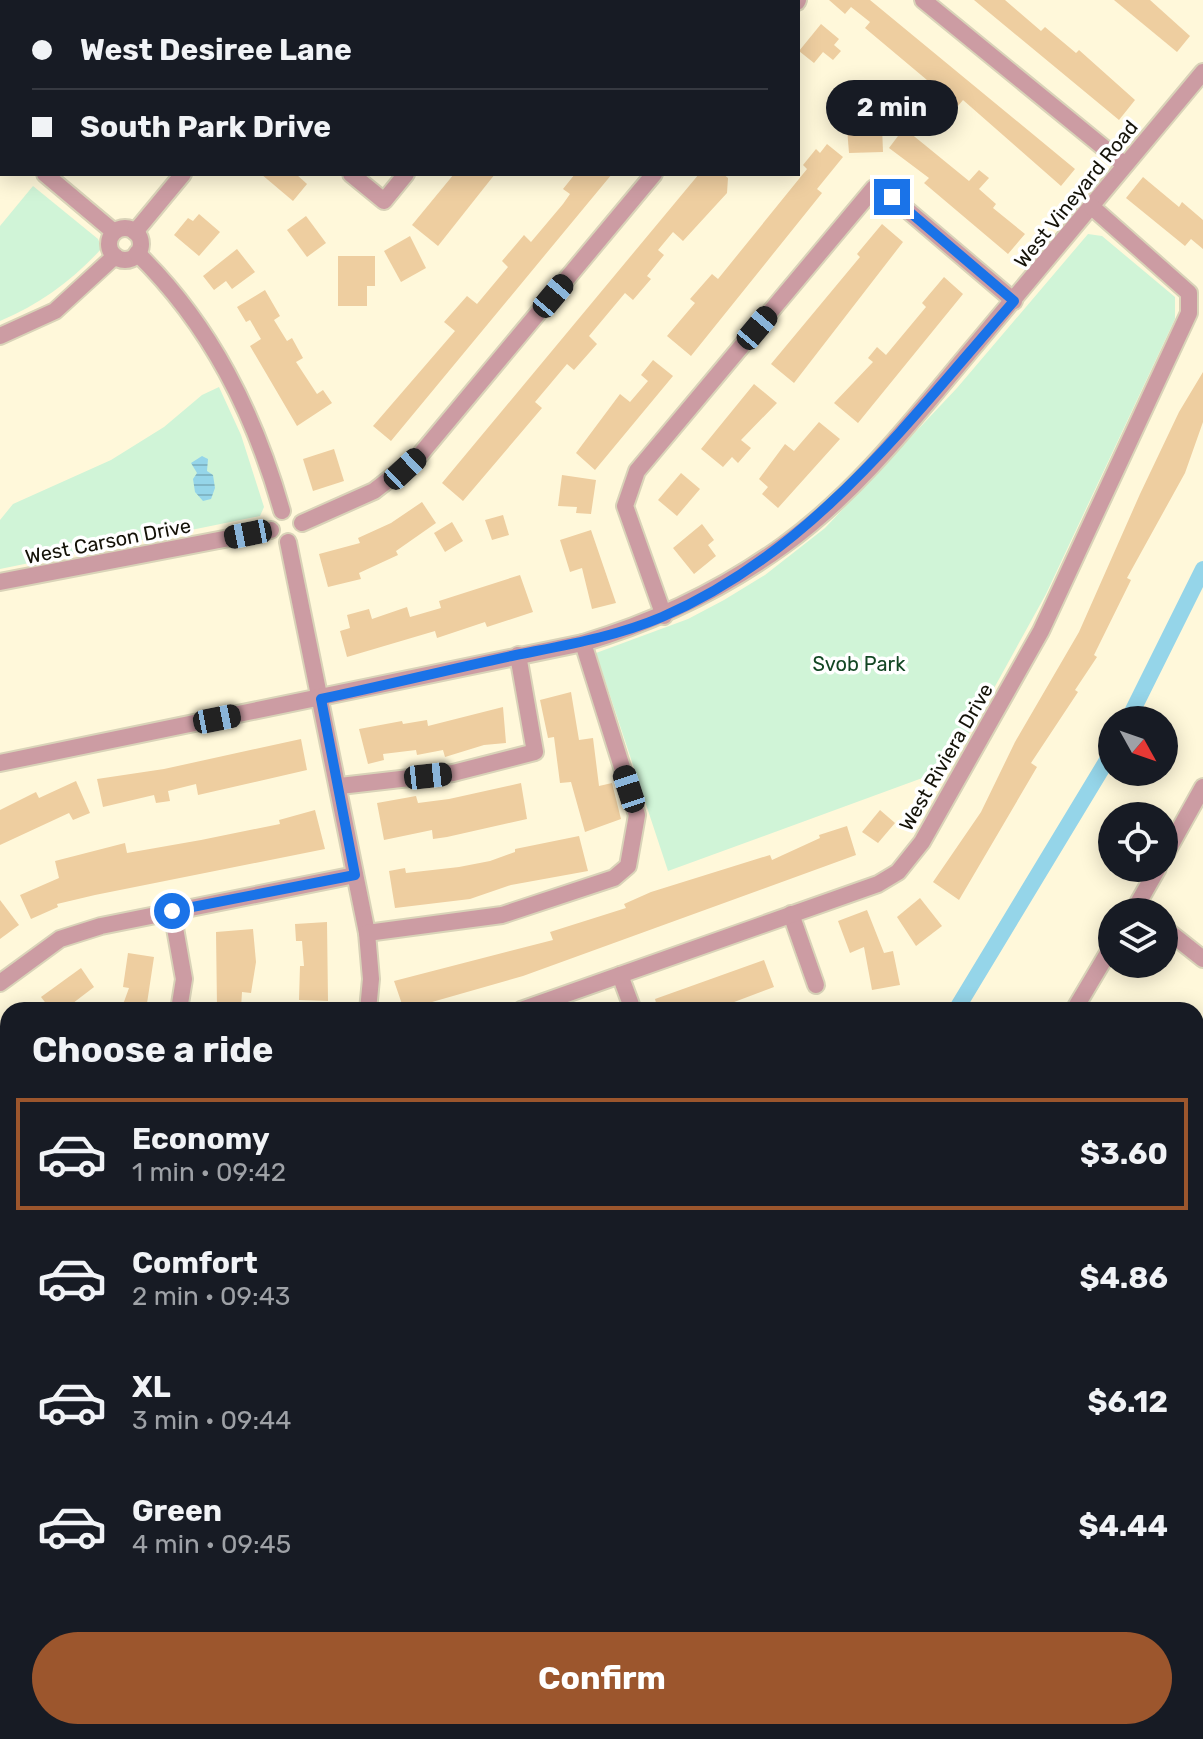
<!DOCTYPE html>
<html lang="en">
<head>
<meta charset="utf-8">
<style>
	body { margin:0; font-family:Rubik,sans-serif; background:#20242c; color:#f1f3f6; height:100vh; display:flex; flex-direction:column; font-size:30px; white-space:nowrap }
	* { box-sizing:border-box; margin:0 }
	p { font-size:26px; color:#9ea1a6 }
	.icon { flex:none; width:44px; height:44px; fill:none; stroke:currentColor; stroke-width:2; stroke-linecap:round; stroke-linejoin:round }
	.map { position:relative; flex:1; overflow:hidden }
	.panel { position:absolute; left:0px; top:1002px; width:1204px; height:738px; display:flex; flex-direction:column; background:#171b24; border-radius:24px 24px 0 0; box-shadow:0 4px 20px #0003 }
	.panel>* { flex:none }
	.guide { position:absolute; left:0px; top:0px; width:800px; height:176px; box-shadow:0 4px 20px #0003; display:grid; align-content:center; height:176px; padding:0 32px; background:#171b24 }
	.needle { width:52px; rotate:130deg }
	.tools { position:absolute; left:1098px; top:706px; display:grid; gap:16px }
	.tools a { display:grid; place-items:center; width:80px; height:80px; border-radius:50%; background:#171b24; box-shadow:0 4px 20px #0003; font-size:40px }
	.end { position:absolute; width:36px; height:36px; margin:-18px; border:10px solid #1a73e8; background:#fff; box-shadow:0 0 0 4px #fff }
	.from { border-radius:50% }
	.bubble { position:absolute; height:56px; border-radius:28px; background:#171b24; box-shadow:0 4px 20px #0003; font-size:26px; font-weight:700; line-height:56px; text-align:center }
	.car { position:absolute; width:24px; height:48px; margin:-24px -12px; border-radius:10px; box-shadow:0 0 6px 2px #0007; background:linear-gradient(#222 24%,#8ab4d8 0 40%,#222 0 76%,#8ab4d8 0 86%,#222 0) }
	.guide b { display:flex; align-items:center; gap:28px; height:76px; font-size:30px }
	.guide b+b { border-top:2px solid #363941 }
	.guide i { width:20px; height:20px; background:#f1f3f6 }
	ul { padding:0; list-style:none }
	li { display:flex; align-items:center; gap:24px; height:112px; margin:0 16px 12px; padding:0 16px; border:4px solid transparent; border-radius:0px }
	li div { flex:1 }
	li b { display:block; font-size:30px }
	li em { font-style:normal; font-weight:700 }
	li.active { border-color:#9c562d }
	li>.icon { width:72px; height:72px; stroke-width:1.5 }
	h2 { padding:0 32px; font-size:36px; line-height:96px }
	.action { display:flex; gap:16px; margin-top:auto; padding:16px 32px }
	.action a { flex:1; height:92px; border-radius:48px; background:#9c562d; color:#fff; font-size:32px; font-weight:700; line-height:92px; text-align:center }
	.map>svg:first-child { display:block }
	.park { fill:#d0f4d7 }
	.water { fill:url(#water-rules) }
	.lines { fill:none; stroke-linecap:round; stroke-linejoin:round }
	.canal { stroke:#95d5e9; stroke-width:16 }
	.building { fill:#eecea0 }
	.street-casing { stroke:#d9d3b8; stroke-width:20 }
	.highway-casing { stroke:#d9d3b8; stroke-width:28 }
	.street { stroke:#cc9ca3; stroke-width:16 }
	.highway { stroke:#8e2e47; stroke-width:24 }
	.route { stroke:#1a73e8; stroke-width:10 }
	.labels { text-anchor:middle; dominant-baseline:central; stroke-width:7; stroke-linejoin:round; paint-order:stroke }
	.street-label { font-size:20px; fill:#141208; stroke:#fff }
	.park-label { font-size:20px; fill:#134724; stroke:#fff }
</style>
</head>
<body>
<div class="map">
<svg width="1203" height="1739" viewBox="0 0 1203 1739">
	<defs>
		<pattern id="water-rules" width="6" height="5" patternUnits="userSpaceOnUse" patternTransform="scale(2)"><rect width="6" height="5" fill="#95d5e9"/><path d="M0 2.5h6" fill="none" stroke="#80b6c6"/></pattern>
	</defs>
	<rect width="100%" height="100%" fill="#fff8da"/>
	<g class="park">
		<path d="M33,186l65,53 4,9c-29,32 -62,56 -102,73v-95z"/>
		<polygon points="1088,234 1102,236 1175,297 1175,319 1046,594 946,775 936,773 668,871 596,653 688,619 724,600 765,575 825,528 957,388"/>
		<polygon points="219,387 241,435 264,507 260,516 0,569 0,520 13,504 111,460 164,427 202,395"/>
	</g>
	<polygon class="water" points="202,456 208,459 207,471 213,475 215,488 211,499 203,501 195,492 193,479 197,473 191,463"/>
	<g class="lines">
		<g class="canal">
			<polyline points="1128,720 1203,569"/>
			<polyline points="956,1010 1112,752"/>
			<polyline points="404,1739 410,1732"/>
		</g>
	</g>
	<g class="building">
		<polygon points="829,0 870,0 1075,169 1061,186 963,100 958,106 865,28 870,22 851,7 845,14"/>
		<polygon points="974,0 1005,0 1041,31 1045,27 1076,53 1079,50 1135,100 1119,120"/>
		<polygon points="1114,0 1150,0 1190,36 1177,52"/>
		<polygon points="821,24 839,39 834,45 841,51 833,60 823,52 814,63 799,51"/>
		<polygon points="882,126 883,152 849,153 847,128"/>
		<polygon points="904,128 969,181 979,170 989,178 979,189 996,204 993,208 1025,234 1008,254 924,183 929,178 889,148"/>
		<polygon points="827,144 843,157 817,189 822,193 691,356 667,336 695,303 690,299 712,274 718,279 807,169 803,165 816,149 820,153"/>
		<polygon points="261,174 296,174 307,184 293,201"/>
		<polygon points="454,174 495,174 438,246 412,225"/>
		<polygon points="575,174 612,174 391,441 373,426 455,331 444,322 467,296 477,304 508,267 502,261 524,235 531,242 563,204 570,194 563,189"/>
		<polygon points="699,174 723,174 728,178 727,193 683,241 673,232 658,250 664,255 647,276 651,279 633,300 625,293 589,336 597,344 574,370 567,364 535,402 542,408 463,501 442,483"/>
		<polygon points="1143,177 1179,207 1182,202 1203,220 1203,249 1191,239 1185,246 1126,198"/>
		<polygon points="199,214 220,232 199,256 174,235 188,218 193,221"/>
		<polygon points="306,216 326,243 307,257 287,230"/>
		<polygon points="882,224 903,242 794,383 771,364 860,257 857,254"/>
		<polygon points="410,236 426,268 401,282 384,251"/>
		<polygon points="237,249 255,272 232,289 226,281 214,290 203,276"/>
		<polygon points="338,256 375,256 375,286 367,286 367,306 338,306"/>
		<polygon points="944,277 963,294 858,423 834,403 873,362 868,358 877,347 886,355 926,307 922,303"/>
		<polygon points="265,290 280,316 274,320 287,341 292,338 303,358 296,362 317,394 323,390 332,403 297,426 250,346 261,339 250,320 246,322 237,307"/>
		<polygon points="653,360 673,376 595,470 576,453 620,394 630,402 648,381 641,375"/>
		<polygon points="1203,372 1203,422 1185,473 1127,578 1131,580 1094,655 1097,657 1075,690 1078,692 1031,763 1037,767 959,900 933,882 981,812 1015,742 1079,632 1140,494 1179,412"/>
		<polygon points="754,384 777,403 741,440 751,448 738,463 732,457 723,467 701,449"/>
		<polygon points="819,422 840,439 778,508 762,494 768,487 759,479 785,444 794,451"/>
		<polygon points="334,449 344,481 313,491 303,459"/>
		<polygon points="681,473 700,489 677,516 658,500"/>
		<polygon points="562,475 596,480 591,514 576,513 577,507 558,506"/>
		<polygon points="422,502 436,523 396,551 398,555 359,573 361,579 328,587 319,554 360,543 358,538 391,523"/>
		<polygon points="503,515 509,535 492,540 485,520"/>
		<polygon points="452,522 463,541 445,552 434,533"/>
		<polygon points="702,524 714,540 708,545 716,556 694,574 673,548"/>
		<polygon points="591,530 616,603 592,609 582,568 570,572 560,540"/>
		<polygon points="520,575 533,612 487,627 485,622 437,638 435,631 347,657 340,631 350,628 347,615 369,609 372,619 407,607 410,617 441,608 439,601"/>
		<polygon points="571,692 579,740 593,738 599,786 612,783 621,819 585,832 571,782 560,783 554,737 548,738 540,700"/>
		<polygon points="503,707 506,743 484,745 445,757 443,750 417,755 416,750 383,754 384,760 368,764 359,729 402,721 403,724 427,720 428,726"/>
		<polygon points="301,739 307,770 198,795 196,784 168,791 170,801 156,803 154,795 103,807 97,779 164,769"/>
		<polygon points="76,781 90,813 73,820 69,813 0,845 0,810 36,792 39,798"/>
		<polygon points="521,783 527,819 447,837 433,839 432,830 384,840 377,803 416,796 418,803 449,799"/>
		<polygon points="315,810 325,849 95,895 57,904 58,907 31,919 20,895 59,878 55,861 125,843 127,853 201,840 280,824 279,820"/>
		<polygon points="880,810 895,823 878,843 862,832"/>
		<polygon points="847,826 856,855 523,976 404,1010 394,981 553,940 550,932 626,908 624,904 651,892 770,855 772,860 820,838 819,835"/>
		<polygon points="579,836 588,871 511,885 470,899 395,908 389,871 405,868 406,873 459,867 490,861 515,852 515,849"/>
		<polygon points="920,898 942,926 916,946 897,917"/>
		<polygon points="0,900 19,925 0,939"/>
		<polygon points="867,910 884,953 893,951 900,985 872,990 864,947 850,953 838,921"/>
		<polygon points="327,922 328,1001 299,1000 300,966 304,966 302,941 296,941 295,924"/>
		<polygon points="253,929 256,962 251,993 242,992 241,1008 217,1007 216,932"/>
		<polygon points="128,953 154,957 146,1010 121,1010 129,988 123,987"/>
		<polygon points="764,960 774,987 713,1010 658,1010 655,999"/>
		<polygon points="81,968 94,987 64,1010 51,1010 41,997"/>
	</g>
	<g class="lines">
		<defs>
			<g id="street">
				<polyline points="923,0 1125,165"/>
				<polyline points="326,2 328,0"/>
				<polyline points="551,2 552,0"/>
				<polyline points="797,2 798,0"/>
				<polyline points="0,136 2,137"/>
				<polyline points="45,174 114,232"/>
				<polyline points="351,174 384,201 406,174"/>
				<circle cx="125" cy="244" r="16"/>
				<polyline points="135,232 183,174"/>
				<path d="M137,253c74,72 117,160 145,258"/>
				<polyline points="0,336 55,311 115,256"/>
				<polyline points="302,523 374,491 419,456 654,174"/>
				<polyline points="288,542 367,933 371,979 368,1010"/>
				<polyline points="0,582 271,530"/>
				<polyline points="664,616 625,506 637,471 874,188 892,197 1014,301"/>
				<path d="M0,763l583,-120c74,-22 139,-53 201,-98 75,-54 134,-132 193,-202 76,-90 150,-181 226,-271"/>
				<polyline points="340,786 453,773 535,752 518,655"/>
				<polyline points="1164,857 1203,787"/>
				<polyline points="172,911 184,979 179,1010"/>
				<polyline points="1133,912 1158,868"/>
				<polyline points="791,914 816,985"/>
				<polyline points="1164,928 1203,959"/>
				<polyline points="367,933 502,915 614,878 628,866 637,815 583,643"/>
				<polyline points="620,975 633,1010"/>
				<polyline points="0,983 60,939 101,926 355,875"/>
				<polyline points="521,1010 878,884 898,872 922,842 1041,631 1189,313 1189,293 1092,207"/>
				<polyline points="1074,1010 1112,946"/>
				<polyline points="1196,1107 1203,1112"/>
				<polyline points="0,1274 8,1264"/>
				<polyline points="1196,1282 1203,1289"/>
				<polyline points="0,1305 8,1312"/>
				<polyline points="1196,1444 1203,1451"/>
				<polyline points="1196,1628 1203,1618"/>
				<polyline points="603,1732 619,1739"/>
				<polyline points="562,1739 565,1732"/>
				<polyline points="836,1739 840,1732"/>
				<polyline points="968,1739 972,1732"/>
				<polyline points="1117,1739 1121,1732"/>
			</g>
			<g id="highway">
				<polyline points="0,1635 8,1640"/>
				<polyline points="0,1670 8,1677"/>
				<polyline points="0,1697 8,1704"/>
				<polyline points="42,1732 51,1739"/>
				<polyline points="75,1732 84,1739"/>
				<polyline points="190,1732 205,1739"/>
			</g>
		</defs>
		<use href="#street" class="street-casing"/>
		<use href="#highway" class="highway-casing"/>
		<use href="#street" class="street"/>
		<use href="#highway" class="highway"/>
	</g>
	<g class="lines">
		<path class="route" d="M172,911l183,-36 -34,-176c66,-14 130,-30 195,-44 50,-10 99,-18 146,-38 151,-65 247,-197 352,-316l-122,-104"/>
	</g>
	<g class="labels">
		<g class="street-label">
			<text transform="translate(1076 194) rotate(-51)">West Vineyard Road</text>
			<text transform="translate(108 541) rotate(-11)">West Carson Drive</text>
			<text transform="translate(946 757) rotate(-60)">West Riviera Drive</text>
		</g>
		<g class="park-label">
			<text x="859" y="664">Svob Park</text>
		</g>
	</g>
</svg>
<div class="tools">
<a><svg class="needle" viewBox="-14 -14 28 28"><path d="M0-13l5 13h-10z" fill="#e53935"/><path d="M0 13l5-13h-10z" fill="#9ea1a6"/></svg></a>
<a><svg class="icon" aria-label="locate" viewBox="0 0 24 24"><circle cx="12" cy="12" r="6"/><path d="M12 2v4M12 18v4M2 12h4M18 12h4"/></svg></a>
<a><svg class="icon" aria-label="layers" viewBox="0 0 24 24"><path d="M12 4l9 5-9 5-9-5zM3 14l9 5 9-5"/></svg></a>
</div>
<i class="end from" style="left:172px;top:911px"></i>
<i class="end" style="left:892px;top:197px"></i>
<div class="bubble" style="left:826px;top:80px;width:132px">2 min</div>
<i class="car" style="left:553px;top:296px;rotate:40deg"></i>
<i class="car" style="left:757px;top:328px;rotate:40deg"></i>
<i class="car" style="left:405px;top:469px;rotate:47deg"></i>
<i class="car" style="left:248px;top:534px;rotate:259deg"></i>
<i class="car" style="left:217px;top:719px;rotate:79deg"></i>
<i class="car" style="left:428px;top:776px;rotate:84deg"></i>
<i class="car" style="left:629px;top:789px;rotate:342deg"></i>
<div class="guide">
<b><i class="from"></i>West Desiree Lane</b>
<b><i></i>South Park Drive</b>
</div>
<section class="panel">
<h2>Choose a ride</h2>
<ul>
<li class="active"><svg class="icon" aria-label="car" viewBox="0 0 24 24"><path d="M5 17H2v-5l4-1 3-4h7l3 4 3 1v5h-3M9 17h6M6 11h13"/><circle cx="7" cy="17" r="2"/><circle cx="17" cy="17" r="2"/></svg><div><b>Economy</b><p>1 min · 09:42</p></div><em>$3.60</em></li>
<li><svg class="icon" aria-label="car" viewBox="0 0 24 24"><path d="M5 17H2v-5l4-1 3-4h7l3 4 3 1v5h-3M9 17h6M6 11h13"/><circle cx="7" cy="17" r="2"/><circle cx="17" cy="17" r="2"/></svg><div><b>Comfort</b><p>2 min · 09:43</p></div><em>$4.86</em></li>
<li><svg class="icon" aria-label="car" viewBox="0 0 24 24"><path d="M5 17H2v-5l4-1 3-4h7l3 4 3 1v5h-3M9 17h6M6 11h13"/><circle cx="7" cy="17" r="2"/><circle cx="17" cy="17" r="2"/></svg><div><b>XL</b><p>3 min · 09:44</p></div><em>$6.12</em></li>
<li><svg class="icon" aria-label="car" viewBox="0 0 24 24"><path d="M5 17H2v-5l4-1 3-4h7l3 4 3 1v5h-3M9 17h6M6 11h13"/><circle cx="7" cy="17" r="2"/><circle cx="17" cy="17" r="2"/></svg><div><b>Green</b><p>4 min · 09:45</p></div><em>$4.44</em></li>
</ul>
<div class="action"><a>Confirm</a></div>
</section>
</div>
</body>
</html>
